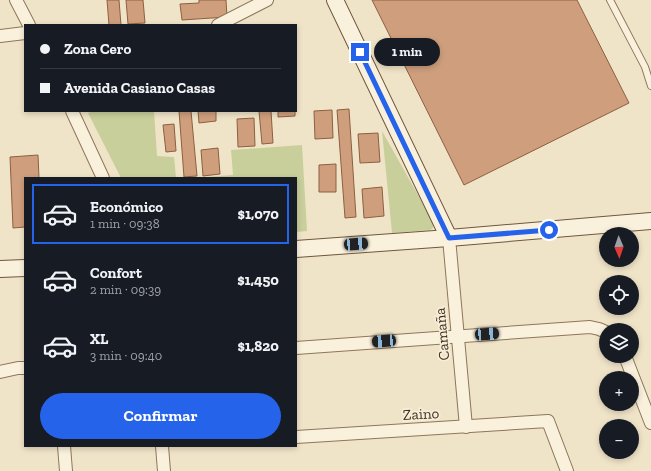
<!DOCTYPE html>
<html lang="es">
<head>
<meta charset="utf-8">
<style>
	body { margin:0; font-family:"Zilla Slab",serif; background:#242831; color:#f1f3f6; height:100vh; display:flex; flex-direction:column; font-size:15px; white-space:nowrap }
	* { box-sizing:border-box; margin:0 }
	p { font-size:13px; color:#9ea1a6 }
	.icon { flex:none; width:22px; height:22px; fill:none; stroke:currentColor; stroke-width:2; stroke-linecap:round; stroke-linejoin:round }
	.map { position:relative; flex:1; overflow:hidden }
	.sheet { position:absolute; left:24px; top:177px; width:273px; height:270px; display:flex; flex-direction:column; background:#171b24; border-radius:0px; box-shadow:0 2px 6px #0003 }
	.sheet>* { flex:none }
	.top-card { position:absolute; left:24px; top:24px; width:273px; height:88px; border-radius:0px; box-shadow:0 2px 6px #0003; display:grid; align-content:center; height:88px; padding:0 16px; background:#171b24 }
	.needle { width:26px; rotate:178deg }
	.tools { position:absolute; left:599px; top:227px; display:grid; gap:8px }
	.tools a { display:grid; place-items:center; width:40px; height:40px; border-radius:50%; background:#171b24; box-shadow:0 2px 6px #0003; font-size:20px }
	.end { position:absolute; width:18px; height:18px; margin:-9px; border:5px solid #2563eb; background:#fff; box-shadow:0 0 0 2px #fff }
	.from { border-radius:50% }
	.bubble { position:absolute; height:28px; border-radius:14px; background:#171b24; box-shadow:0 2px 6px #0003; font-size:13px; font-weight:700; line-height:28px; text-align:center }
	.car { position:absolute; width:12px; height:24px; margin:-12px -6px; border-radius:5px; box-shadow:0 0 3px 1px #0007; background:linear-gradient(#222 24%,#8ab4d8 0 40%,#222 0 76%,#8ab4d8 0 86%,#222 0) }
	.top-card b { display:flex; align-items:center; gap:14px; height:38px; font-size:15px }
	.top-card b+b { border-top:1px solid #363941 }
	.top-card i { width:10px; height:10px; background:#f1f3f6 }
	ul { padding:7px 0 0; list-style:none }
	li { display:flex; align-items:center; gap:12px; height:60px; margin:0 8px 6px; padding:0 8px; border:2px solid transparent; border-radius:0px }
	li div { flex:1 }
	li b { display:block; font-size:15px }
	li em { font-style:normal; font-weight:700 }
	li.selected { border-color:#2563eb }
	li>.icon { width:36px; height:36px; stroke-width:1.5 }
	.cta { display:flex; gap:8px; margin-top:auto; padding:8px 16px }
	.cta a { flex:1; height:46px; border-radius:24px; background:#2563eb; color:#fff; font-size:16px; font-weight:700; line-height:46px; text-align:center }
	.map>svg:first-child { display:block }
	.green { fill:#c9cf9b }
	.building { fill:#cf9f7d; stroke:#8d5f41 }
	.lines { fill:none; stroke-linecap:round; stroke-linejoin:round }
	.lane-casing { stroke:#8d765c; stroke-width:8 }
	.street-casing { stroke:#8d765c; stroke-width:14 }
	.secondary-casing { stroke:#6f573f; stroke-width:18 }
	.lane { stroke:#faf1dc; stroke-width:6 }
	.street { stroke:#faf1dc; stroke-width:12 }
	.secondary { stroke:#faf1dc; stroke-width:16 }
	.route { stroke:#2563eb; stroke-width:5 }
	.labels { text-anchor:middle; dominant-baseline:central; stroke-width:3.5; stroke-linejoin:round; paint-order:stroke }
	.street-label { font-size:15px; fill:#3d2e20; stroke:#f7eed8 }
</style>
</head>
<body>
<div class="map">
<svg width="651" height="471" viewBox="0 0 651 471">
	<rect width="100%" height="100%" fill="#f0e4c8"/>
	<g class="green">
		<polygon points="93,111 154,111 157,156 174,157 176,178 121,178 88,113"/>
		<polygon points="382,131 432,220 433,225 433,228 430,230 392,233"/>
		<polygon points="302,145 307,231 296,232 296,178 195,178 233,175 231,150"/>
	</g>
	<g class="building">
		<polygon points="107,0 119,0 121,25 109,25"/>
		<polygon points="126,0 143,0 145,23 128,24"/>
		<polygon points="199,0 226,0 227,17 182,20 180,4 199,3"/>
		<polygon points="372,0 577,0 629,103 464,185"/>
		<polygon points="349,109 356,217 345,218 337,110"/>
		<polygon points="332,110 333,138 315,139 314,111"/>
		<polygon points="179,111 191,111 197,176 184,177"/>
		<polygon points="198,111 216,111 216,121 199,123"/>
		<polygon points="259,111 271,111 273,143 262,144"/>
		<polygon points="278,111 295,111 295,116 278,117"/>
		<polygon points="254,118 255,146 238,147 237,119"/>
		<polygon points="174,124 176,151 166,152 163,125"/>
		<polygon points="378,133 380,162 360,163 358,134"/>
		<polygon points="218,148 220,174 203,176 201,150"/>
		<polygon points="38,155 39,178 25,178 25,227 13,228 10,157"/>
		<polygon points="336,164 336,192 319,192 319,165"/>
		<polygon points="382,187 384,216 364,218 362,189"/>
	</g>
	<g class="lines">
		<defs>
			<polyline id="lane" points="610,0 645,67 651,86"/>
			<g id="street">
				<polyline points="16,0 29,25"/>
				<polyline points="218,25 267,0"/>
				<polyline points="0,36 25,33"/>
				<polyline points="72,111 103,178"/>
				<polyline points="449,238 466,427"/>
				<polyline points="296,348 590,327 599,329 606,332"/>
				<polyline points="625,356 651,423"/>
				<polyline points="0,372 18,368 25,368"/>
				<polyline points="296,437 548,421 567,471"/>
				<polyline points="64,446 66,471"/>
				<polyline points="162,446 164,471"/>
			</g>
			<g id="secondary">
				<polyline points="335,0 449,238"/>
				<polyline points="296,249 449,238 651,221"/>
				<polyline points="0,269 25,268"/>
			</g>
		</defs>
		<use href="#lane" class="lane-casing"/>
		<use href="#street" class="street-casing"/>
		<use href="#secondary" class="secondary-casing"/>
		<use href="#lane" class="lane"/>
		<use href="#street" class="street"/>
		<use href="#secondary" class="secondary"/>
	</g>
	<g class="lines">
		<polyline class="route" points="360,52 449,238 549,230"/>
	</g>
	<g class="labels">
		<g class="street-label">
			<text transform="translate(442 334) rotate(-95)">Camaña</text>
			<text transform="translate(421 414) rotate(-3)">Zaino</text>
		</g>
	</g>
</svg>
<div class="tools">
<a><svg class="needle" viewBox="-14 -14 28 28"><path d="M0-13l5 13h-10z" fill="#e53935"/><path d="M0 13l5-13h-10z" fill="#9ea1a6"/></svg></a>
<a><svg class="icon" aria-label="locate" viewBox="0 0 24 24"><circle cx="12" cy="12" r="6"/><path d="M12 2v4M12 18v4M2 12h4M18 12h4"/></svg></a>
<a><svg class="icon" aria-label="layers" viewBox="0 0 24 24"><path d="M12 4l9 5-9 5-9-5zM3 14l9 5 9-5"/></svg></a>
<a>+</a>
<a>−</a>
</div>
<i class="end from" style="left:549px;top:230px"></i>
<i class="end" style="left:360px;top:52px"></i>
<div class="bubble" style="left:374px;top:38px;width:66px">1 min</div>
<i class="car" style="left:356px;top:244px;rotate:86deg"></i>
<i class="car" style="left:487px;top:334px;rotate:86deg"></i>
<i class="car" style="left:384px;top:341px;rotate:266deg"></i>
<div class="top-card">
<b><i class="from"></i>Zona Cero</b>
<b><i></i>Avenida Casiano Casas</b>
</div>
<section class="sheet">
<ul>
<li class="selected"><svg class="icon" aria-label="car" viewBox="0 0 24 24"><path d="M5 17H2v-5l4-1 3-4h7l3 4 3 1v5h-3M9 17h6M6 11h13"/><circle cx="7" cy="17" r="2"/><circle cx="17" cy="17" r="2"/></svg><div><b>Económico</b><p>1 min · 09:38</p></div><em>$1,070</em></li>
<li><svg class="icon" aria-label="car" viewBox="0 0 24 24"><path d="M5 17H2v-5l4-1 3-4h7l3 4 3 1v5h-3M9 17h6M6 11h13"/><circle cx="7" cy="17" r="2"/><circle cx="17" cy="17" r="2"/></svg><div><b>Confort</b><p>2 min · 09:39</p></div><em>$1,450</em></li>
<li><svg class="icon" aria-label="car" viewBox="0 0 24 24"><path d="M5 17H2v-5l4-1 3-4h7l3 4 3 1v5h-3M9 17h6M6 11h13"/><circle cx="7" cy="17" r="2"/><circle cx="17" cy="17" r="2"/></svg><div><b>XL</b><p>3 min · 09:40</p></div><em>$1,820</em></li>
</ul>
<div class="cta"><a>Confirmar</a></div>
</section>
</div>
</body>
</html>
